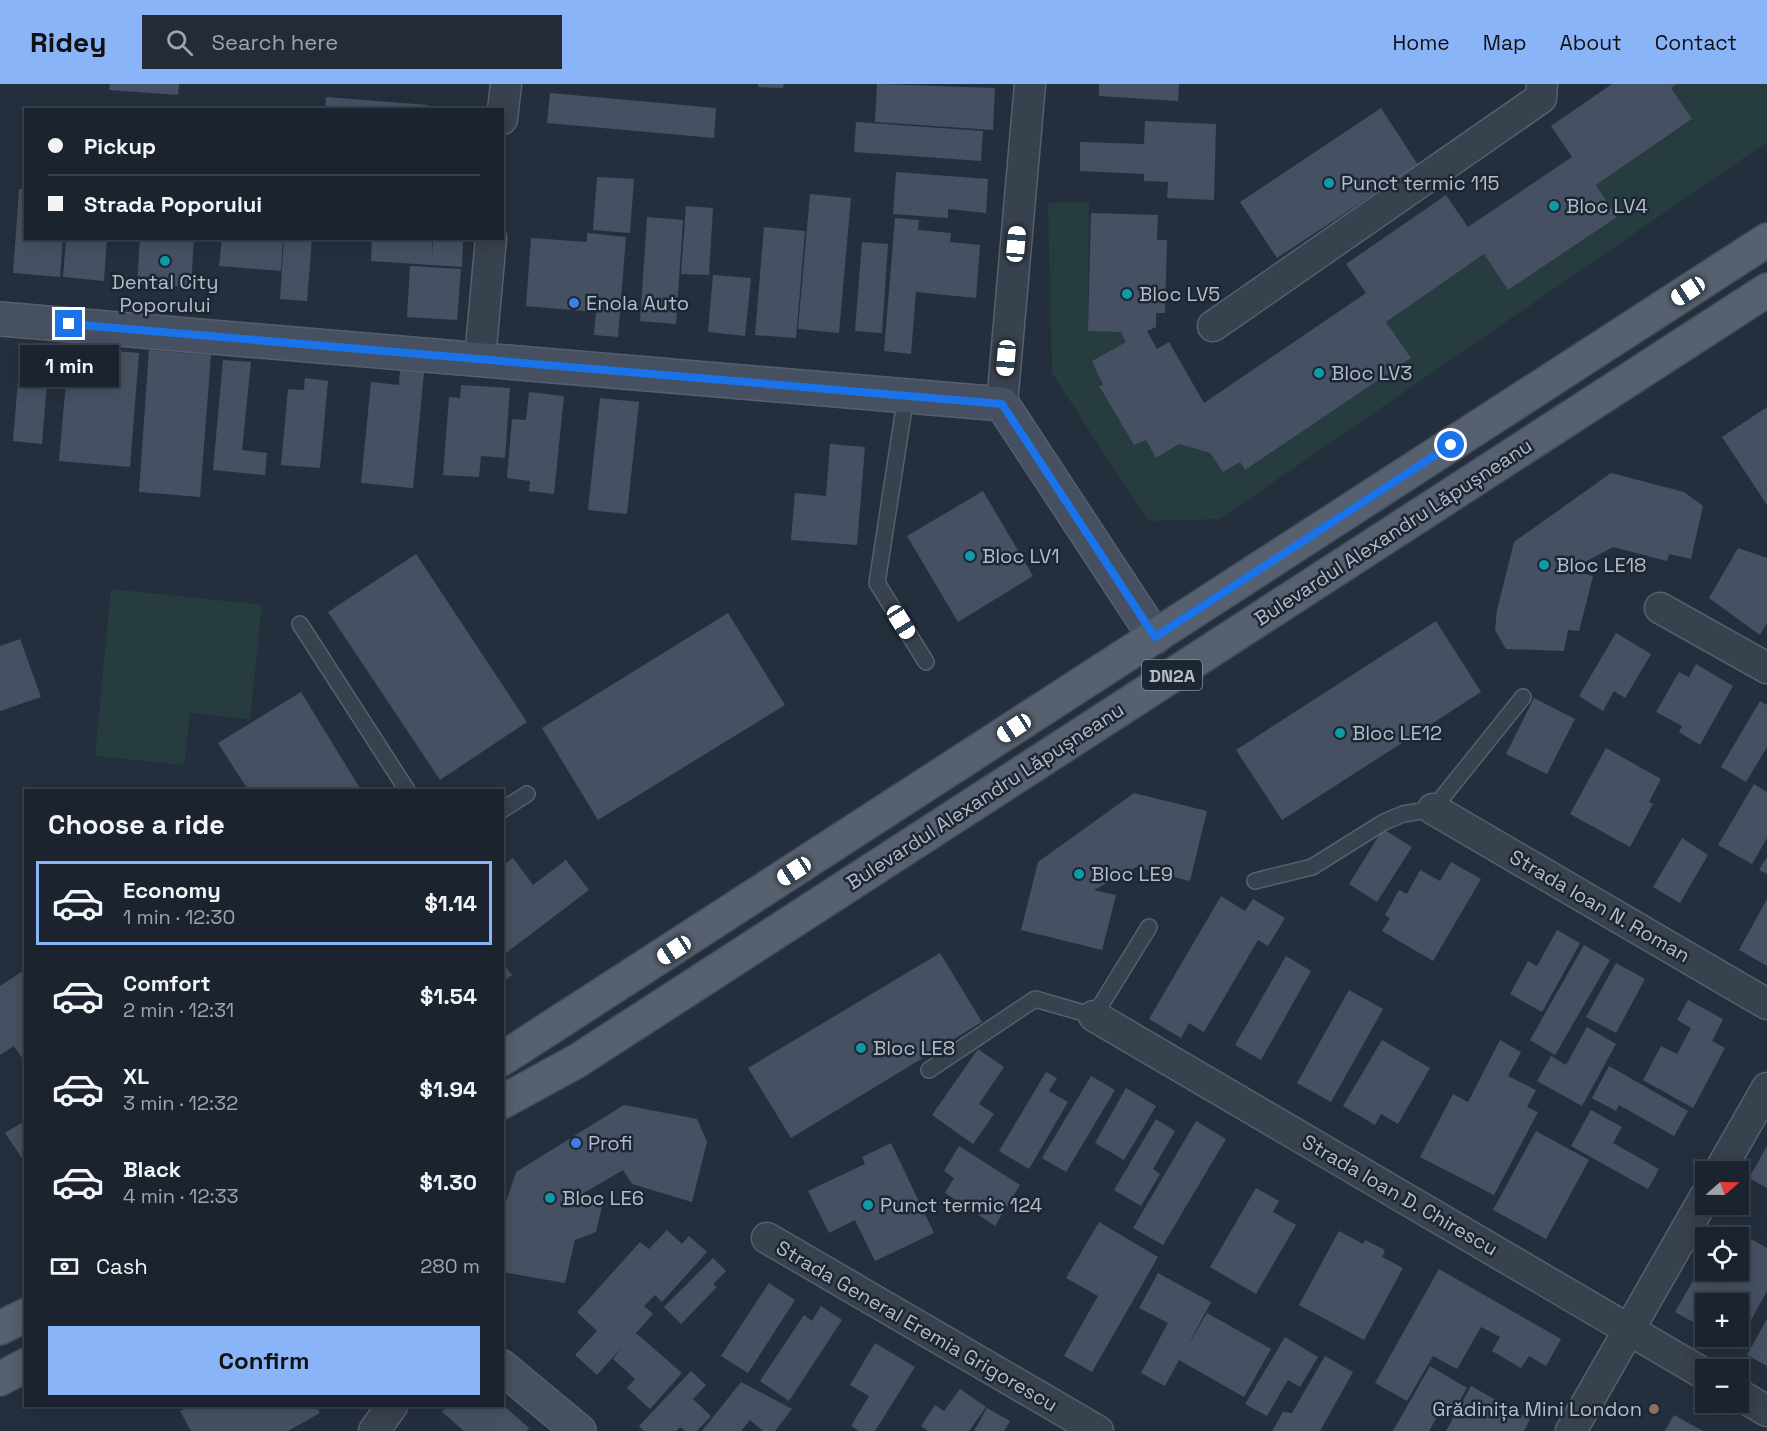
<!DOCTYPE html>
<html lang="en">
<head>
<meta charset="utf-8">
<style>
	body { margin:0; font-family:"Space Grotesk",sans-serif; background:#242b36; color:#f1f3f6; height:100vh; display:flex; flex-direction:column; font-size:22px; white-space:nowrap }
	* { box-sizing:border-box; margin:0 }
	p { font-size:20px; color:#a0a4aa }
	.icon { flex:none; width:33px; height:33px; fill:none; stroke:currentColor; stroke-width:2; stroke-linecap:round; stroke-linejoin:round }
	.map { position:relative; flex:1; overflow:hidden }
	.panel { position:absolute; left:24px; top:705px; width:480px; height:618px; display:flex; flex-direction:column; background:#1b232e; border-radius:0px; box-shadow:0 3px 15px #0003,0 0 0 2px #39404a }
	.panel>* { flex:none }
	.top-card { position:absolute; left:24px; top:24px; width:480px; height:132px; border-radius:0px; box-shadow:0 3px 15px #0003,0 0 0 2px #39404a; display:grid; align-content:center; height:132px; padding:0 24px; background:#1b232e }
	.needle { width:39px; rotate:70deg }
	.controls { position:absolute; left:1695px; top:1077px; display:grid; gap:12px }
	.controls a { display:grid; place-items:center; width:54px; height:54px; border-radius:0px; background:#1b232e; box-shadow:0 3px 15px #0003,0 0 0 2px #39404a; font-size:30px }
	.end { position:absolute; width:27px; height:27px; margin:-14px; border:8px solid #1a73e8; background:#fff; box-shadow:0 0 0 3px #fff }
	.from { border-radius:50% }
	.bubble { position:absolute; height:42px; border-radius:0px; background:#1b232e; box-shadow:0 3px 15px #0003,0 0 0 2px #39404a; font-size:20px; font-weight:800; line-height:42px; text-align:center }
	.car { position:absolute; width:18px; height:36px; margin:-18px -9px; border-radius:8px; box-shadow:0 0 4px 2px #0007; background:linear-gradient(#fff 24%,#345 0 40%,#fff 0 76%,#345 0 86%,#fff 0) }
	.top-card b { display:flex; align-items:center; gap:21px; height:57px; font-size:22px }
	.top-card b+b { border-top:2px solid #39404a }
	.top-card i { width:15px; height:15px; background:#f1f3f6 }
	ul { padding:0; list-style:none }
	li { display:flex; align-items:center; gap:18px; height:84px; margin:0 12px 9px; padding:0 12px; border:3px solid transparent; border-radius:0px }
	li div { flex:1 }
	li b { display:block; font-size:22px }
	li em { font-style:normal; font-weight:800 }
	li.active { border-color:#8ab4f8 }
	li>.icon { width:54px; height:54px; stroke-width:1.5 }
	h2 { padding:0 24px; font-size:27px; line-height:72px }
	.pay { display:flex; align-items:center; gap:15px; height:66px; padding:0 24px; font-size:22px }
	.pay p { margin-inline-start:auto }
	.button { display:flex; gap:12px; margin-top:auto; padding:12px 24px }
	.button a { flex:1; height:69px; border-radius:0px; background:#8ab4f8; color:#111; font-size:24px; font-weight:800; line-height:69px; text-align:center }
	header { display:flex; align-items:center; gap:36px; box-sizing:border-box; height:84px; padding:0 30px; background:#8ab4f8; color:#111 }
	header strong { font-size:28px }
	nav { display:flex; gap:33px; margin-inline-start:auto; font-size:21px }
	.search { width:420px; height:54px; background:#242b36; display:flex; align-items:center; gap:15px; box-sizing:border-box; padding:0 21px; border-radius:0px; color:#a0a4aa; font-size:22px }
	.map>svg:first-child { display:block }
	.green { fill:#263c3f }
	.building { fill:#455162 }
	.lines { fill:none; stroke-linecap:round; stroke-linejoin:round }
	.lane-casing { stroke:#565f6c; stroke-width:18 }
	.street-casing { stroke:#565f6c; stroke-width:33 }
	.secondary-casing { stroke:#565f6c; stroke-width:36 }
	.primary-casing { stroke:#414a57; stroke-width:36 }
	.lane { stroke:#38414e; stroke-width:15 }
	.street { stroke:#38414e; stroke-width:30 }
	.secondary { stroke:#465061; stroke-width:33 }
	.primary { stroke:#56606e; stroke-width:33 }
	.route { stroke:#1a73e8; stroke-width:8 }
	.culture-dot { fill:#0f9aa8; stroke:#1d2633; stroke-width:2 }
	.shop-dot { fill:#3f7fe0; stroke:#1d2633; stroke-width:2 }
	.education-dot { fill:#8d6e63; stroke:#1d2633; stroke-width:2 }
	.labels { text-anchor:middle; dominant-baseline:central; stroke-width:5; stroke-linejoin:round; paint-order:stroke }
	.shield { fill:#1d2633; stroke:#878f9c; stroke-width:1.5 }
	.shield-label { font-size:18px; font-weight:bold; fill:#b4bcc9 }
	.poi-label { font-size:20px; fill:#b4bcc9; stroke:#1d2633; text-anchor:start }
	.street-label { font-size:20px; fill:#b4bcc9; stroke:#1d2633 }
</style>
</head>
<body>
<header>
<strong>Ridey</strong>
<div class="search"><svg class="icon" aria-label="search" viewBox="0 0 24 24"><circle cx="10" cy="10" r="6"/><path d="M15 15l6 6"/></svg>Search here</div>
<nav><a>Home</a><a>Map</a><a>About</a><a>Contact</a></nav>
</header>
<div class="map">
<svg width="1767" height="1347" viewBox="0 0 1767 1347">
	<rect width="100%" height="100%" fill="#242f3e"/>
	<g class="green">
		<polygon points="1677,0 1767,0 1767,58 1220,435 1148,437 1052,289 1048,119 1089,119 1088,246 1121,248 1126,258 1099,303 1134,361 1146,356 1156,374 1179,360 1210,369 1223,388 1240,378 1245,386 1411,274 1386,238 1484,170 1508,206 1617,133 1596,101 1692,36 1671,4"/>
		<polygon points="111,505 262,521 250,635 190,629 184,681 95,672"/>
	</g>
	<g class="building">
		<polygon points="110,0 179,0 178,11 109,6"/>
		<polygon points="758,0 784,0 783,4 758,3"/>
		<polygon points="877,0 995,4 993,46 875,38"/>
		<polygon points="1099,0 1179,0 1178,17 1099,12"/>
		<polygon points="1612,0 1677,0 1671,4 1692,35 1596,101 1617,133 1508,206 1484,170 1386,238 1411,274 1245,386 1240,378 1223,388 1210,369 1179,360 1156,374 1146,356 1134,361 1099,302 1103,301 1092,277 1126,258 1121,248 1088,247 1091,129 1158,131 1157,156 1167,156 1165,229 1156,229 1156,243 1147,247 1157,265 1169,258 1204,319 1366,209 1346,180 1446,111 1468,143 1572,73 1551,42"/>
		<polygon points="550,9 716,24 714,54 547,39"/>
		<polygon points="326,13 428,21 428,26 325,26"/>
		<polygon points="1381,24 1418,81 1277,174 1240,118"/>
		<polygon points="1145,37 1216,40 1214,116 1167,114 1168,98 1144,97 1144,90 1080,87 1080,58 1144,60"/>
		<polygon points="856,38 983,47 981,77 854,68"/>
		<polygon points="896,88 988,95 986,129 948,125 948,134 893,130"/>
		<polygon points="597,93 634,95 630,149 593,146"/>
		<polygon points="19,105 26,105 26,154 63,154 60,193 13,189"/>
		<polygon points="810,110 851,114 839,249 798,245"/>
		<polygon points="686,122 713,124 709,191 681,190"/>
		<polygon points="647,133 683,136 676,240 640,237"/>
		<polygon points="895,134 919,136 918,146 951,149 950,158 980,161 976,214 916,208 911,270 884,267"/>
		<polygon points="764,143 805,147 796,254 755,251"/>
		<polygon points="587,149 626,153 618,253 594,251 596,228 526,222 531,154 587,158"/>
		<polygon points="66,154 107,154 104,197 63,193"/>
		<polygon points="140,154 194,154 191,203 137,200"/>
		<polygon points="222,154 283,154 281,187 219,182"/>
		<polygon points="284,154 312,154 307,217 280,215"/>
		<polygon points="372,154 432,154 432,174 433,154 463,154 462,183 371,177"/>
		<polygon points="862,158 888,160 882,249 855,247"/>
		<polygon points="410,182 461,185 457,236 407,233"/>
		<polygon points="713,191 751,194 745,252 708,248"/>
		<polygon points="21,259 50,261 42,360 13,357"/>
		<polygon points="69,263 139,269 130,383 59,377"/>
		<polygon points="149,266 211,271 200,413 139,408"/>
		<polygon points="223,276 251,278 242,366 267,369 265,391 213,386"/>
		<polygon points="400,285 424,288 413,404 361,399 371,298 399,301"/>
		<polygon points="305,294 328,297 320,384 281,381 288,305 304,306"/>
		<polygon points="461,301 510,304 505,374 481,372 479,393 443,391 449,313 460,314"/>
		<polygon points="529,308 564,312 554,410 529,407 530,397 507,394 512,335 526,336"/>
		<polygon points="600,314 639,318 627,430 588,426"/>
		<polygon points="1767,323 1767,421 1722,353"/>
		<polygon points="830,360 865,363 857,461 791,456 795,409 826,412"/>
		<polygon points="1611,389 1684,408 1703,422 1691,475 1669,470 1667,477 1613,463 1570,486 1593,492 1579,547 1568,546 1564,567 1506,565 1495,546 1497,526 1514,458"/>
		<polygon points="983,407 1033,492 958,538 907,452"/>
		<polygon points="1738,464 1767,474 1767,539 1760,551 1709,514"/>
		<polygon points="416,470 527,638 440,696 328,528"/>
		<polygon points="728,529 785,621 598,736 542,644"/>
		<polygon points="1436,537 1481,608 1282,736 1236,666"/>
		<polygon points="1616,549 1651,570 1625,614 1614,607 1603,627 1579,612"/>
		<polygon points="20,555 41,613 0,627 0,562"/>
		<polygon points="1696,580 1733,602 1700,661 1679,648 1682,642 1656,628 1679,588 1689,593"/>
		<polygon points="301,608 361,706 248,706 218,659"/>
		<polygon points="1534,614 1575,635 1547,690 1506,670"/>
		<polygon points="1760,617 1767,621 1767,663 1746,698 1721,683"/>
		<polygon points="1606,664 1661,695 1649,718 1653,720 1630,763 1570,730"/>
		<polygon points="1754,700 1767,708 1767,754 1752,780 1718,761"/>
		<polygon points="1134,709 1207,727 1190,797 1136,783 1094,806 1116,811 1102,866 1021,846 1038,778"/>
		<polygon points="1383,745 1412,763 1377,818 1349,800"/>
		<polygon points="1682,754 1708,771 1680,819 1653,803"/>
		<polygon points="1767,773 1767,790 1759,786"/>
		<polygon points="513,774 533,801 566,776 589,806 502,872 502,782"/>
		<polygon points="1451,778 1481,795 1433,877 1382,847 1390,834 1385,831 1399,806 1407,810 1420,786 1440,797"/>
		<polygon points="1221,812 1245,827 1253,815 1285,834 1268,862 1258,856 1204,948 1189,939 1181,954 1149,935"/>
		<polygon points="1767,815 1767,882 1739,866"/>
		<polygon points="1557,846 1580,859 1542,928 1510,910 1528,877 1537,882"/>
		<polygon points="1584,861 1610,876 1555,971 1530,956"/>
		<polygon points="940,869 982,938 791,1054 748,984"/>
		<polygon points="1286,872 1311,887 1261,976 1235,961"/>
		<polygon points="502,878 512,891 502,899"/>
		<polygon points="1616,879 1645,895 1616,949 1586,933"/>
		<polygon points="26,885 26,980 14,962 0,971 0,902"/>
		<polygon points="1349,906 1383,925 1331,1018 1297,999"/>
		<polygon points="1688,916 1723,935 1712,957 1725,964 1693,1024 1643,996 1661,962 1677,970 1691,944 1677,936"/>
		<polygon points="1587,943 1616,960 1582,1022 1537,997 1551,972 1566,981"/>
		<polygon points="1382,956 1430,984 1398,1040 1381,1030 1375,1041 1343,1022"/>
		<polygon points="1500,956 1521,968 1508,992 1536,1006 1527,1023 1538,1028 1494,1111 1420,1073 1453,1010 1468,1018"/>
		<polygon points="978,965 1004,983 979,1020 994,1030 973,1060 932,1031"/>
		<polygon points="1609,982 1688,1027 1674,1052 1619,1021 1616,1027 1592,1014"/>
		<polygon points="1046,988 1057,994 1049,1007 1068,1018 1029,1085 999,1067"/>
		<polygon points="1091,992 1115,1006 1066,1088 1042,1074"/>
		<polygon points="1126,1004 1156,1022 1124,1076 1095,1059"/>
		<polygon points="624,1021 697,1035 707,1058 692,1118 632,1100 623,1086 582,1110 603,1118 596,1148 575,1156 565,1199 502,1188 502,1130 516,1088"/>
		<polygon points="1591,1026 1622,1043 1613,1059 1659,1085 1648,1105 1571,1062"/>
		<polygon points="1156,1035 1175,1047 1153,1085 1160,1090 1141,1122 1114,1106"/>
		<polygon points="26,1036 26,1080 5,1049"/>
		<polygon points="1196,1037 1226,1055 1163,1161 1133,1144"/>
		<polygon points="1536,1047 1589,1076 1546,1155 1493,1126"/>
		<polygon points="891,1059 934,1149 875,1177 855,1136 829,1149 808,1107 865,1080 862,1073"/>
		<polygon points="959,1062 1020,1101 995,1142 945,1109 954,1094 944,1087"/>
		<polygon points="1767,1062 1767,1104 1749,1094"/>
		<polygon points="1256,1104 1279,1117 1273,1128 1296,1141 1256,1210 1210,1183"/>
		<polygon points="1099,1138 1158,1173 1092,1288 1064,1272 1098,1212 1066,1194"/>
		<polygon points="1725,1140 1767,1164 1767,1207 1736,1263 1718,1252 1738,1252 1738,1220 1706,1220 1706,1245 1675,1228 1706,1174 1706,1186 1738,1186 1738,1154 1717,1154"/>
		<polygon points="667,1146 682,1160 689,1152 707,1168 662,1218 655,1211 644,1222 653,1230 636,1249 682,1289 650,1325 627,1304 635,1295 613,1275 622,1263 597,1291 575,1271 597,1247 577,1228 640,1158 649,1165"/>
		<polygon points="1339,1147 1363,1160 1365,1156 1385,1166 1382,1173 1403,1184 1364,1256 1299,1221"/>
		<polygon points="713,1174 726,1187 713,1200 717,1203 681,1240 664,1223"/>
		<polygon points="1439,1185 1561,1255 1546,1282 1529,1272 1521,1284 1492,1267 1500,1253 1481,1243 1457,1285 1433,1272 1407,1317 1375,1299"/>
		<polygon points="1158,1189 1211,1218 1186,1265 1207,1229 1271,1265 1244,1313 1179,1276 1165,1302 1141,1289 1168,1239 1139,1224"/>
		<polygon points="769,1199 795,1216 748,1289 721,1272"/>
		<polygon points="821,1222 842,1236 789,1317 760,1297 804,1231 812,1237"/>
		<polygon points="1767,1235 1767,1282 1747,1271"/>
		<polygon points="1285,1253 1318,1273 1300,1303 1288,1296 1267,1332 1245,1320"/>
		<polygon points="875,1259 915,1283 875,1347 859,1347 851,1342 869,1312 850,1301"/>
		<polygon points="1325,1272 1353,1288 1320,1347 1272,1347 1283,1328 1292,1329"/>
		<polygon points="1430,1282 1467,1304 1454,1327 1444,1321 1429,1347 1393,1347"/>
		<polygon points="691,1287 706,1301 693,1315 711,1332 697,1347 685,1347 680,1343 676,1347 644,1347 639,1342"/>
		<polygon points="741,1298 792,1325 775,1347 763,1347 750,1336 741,1347 702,1347"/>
		<polygon points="1471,1302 1530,1335 1524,1347 1446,1347"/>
		<polygon points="960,1305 986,1323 969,1347 928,1347 921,1342 935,1321 944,1327"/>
		<polygon points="189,1322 316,1322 320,1329 288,1347 191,1347 180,1327"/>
		<polygon points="447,1322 504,1322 529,1344 527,1347 464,1347 442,1328"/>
		<polygon points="987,1324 1010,1337 1004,1347 974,1347"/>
		<polygon points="1674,1331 1703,1347 1665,1347"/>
	</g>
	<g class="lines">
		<defs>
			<g id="lane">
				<polyline points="906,311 877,499 926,578"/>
				<polyline points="300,540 407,706"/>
				<polyline points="502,726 527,710"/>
				<polyline points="1255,797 1312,783 1384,738 1403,730 1433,725 1523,613"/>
				<polyline points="929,986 1035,915 1094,932 1149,843"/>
			</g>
			<g id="street">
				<polyline points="502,35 506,0"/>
				<polyline points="1213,242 1541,14 1542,0"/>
				<polyline points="480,275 491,154"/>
				<polyline points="1002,320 1030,0"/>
				<polyline points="1660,524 1767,584"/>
				<polyline points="1433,725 1767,920"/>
				<polyline points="1094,932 1706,1291"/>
				<polyline points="1719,1088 1767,1004"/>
				<polyline points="767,1154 1098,1347"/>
				<polyline points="1738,1310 1767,1327"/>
				<polyline points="374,1347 392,1322"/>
				<polyline points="1571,1347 1706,1111"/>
			</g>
			<g id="secondary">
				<polyline points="0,235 1002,320 1155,553"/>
				<polyline points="502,1283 579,1347"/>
			</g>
			<g id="primary">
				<polyline points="502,975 1767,156"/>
				<polyline points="502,1018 577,977 1767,206"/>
				<polyline points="0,1244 26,1231"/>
				<polyline points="0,1295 26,1281"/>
			</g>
		</defs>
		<use href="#lane" class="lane-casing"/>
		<use href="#street" class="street-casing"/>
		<use href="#secondary" class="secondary-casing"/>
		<use href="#primary" class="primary-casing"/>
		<use href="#lane" class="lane"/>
		<use href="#street" class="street"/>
		<use href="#secondary" class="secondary"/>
		<use href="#primary" class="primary"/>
	</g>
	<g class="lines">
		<polyline class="route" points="69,240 1002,320 1155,553 1451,361"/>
	</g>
	<g class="culture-dot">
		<circle cx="1329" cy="99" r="6"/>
		<circle cx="1554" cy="122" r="6"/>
		<circle cx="165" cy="177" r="6"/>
		<circle cx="1127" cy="210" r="6"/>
		<circle cx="1319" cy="289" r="6"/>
		<circle cx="970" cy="472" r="6"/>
		<circle cx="1544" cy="481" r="6"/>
		<circle cx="1340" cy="649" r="6"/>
		<circle cx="1079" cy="790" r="6"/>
		<circle cx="861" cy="964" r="6"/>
		<circle cx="550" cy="1114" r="6"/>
		<circle cx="868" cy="1121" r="6"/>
	</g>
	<g class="shop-dot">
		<circle cx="574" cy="219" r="6"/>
		<circle cx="576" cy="1059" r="6"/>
	</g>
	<circle class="education-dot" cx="1654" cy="1325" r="6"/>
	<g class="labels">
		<rect class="shield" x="1142" y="576" width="60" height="30" rx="4.5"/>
		<g class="shield-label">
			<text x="1172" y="591">DN2A</text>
		</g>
		<g class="poi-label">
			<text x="1341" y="99">Punct termic 115</text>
			<text x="1566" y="122">Bloc LV4</text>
			<text x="165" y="198" text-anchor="middle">Dental City<tspan x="165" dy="23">Poporului</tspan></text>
			<text x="1139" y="210">Bloc LV5</text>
			<text x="586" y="219">Enola Auto</text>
			<text x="1331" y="289">Bloc LV3</text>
			<text x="982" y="472">Bloc LV1</text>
			<text x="1556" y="481">Bloc LE18</text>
			<text x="1352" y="649">Bloc LE12</text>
			<text x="1091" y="790">Bloc LE9</text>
			<text x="873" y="964">Bloc LE8</text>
			<text x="588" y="1059">Profi</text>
			<text x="562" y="1114">Bloc LE6</text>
			<text x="880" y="1121">Punct termic 124</text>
			<text x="1642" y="1325" text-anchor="end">Grădinița Mini London</text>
		</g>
		<g class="street-label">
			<text transform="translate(1393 448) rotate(-33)">Bulevardul Alexandru Lăpușneanu</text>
			<text transform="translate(985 712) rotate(-33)">Bulevardul Alexandru Lăpușneanu</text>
			<text transform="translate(1600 822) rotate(30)">Strada Ioan N. Roman</text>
			<text transform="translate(1400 1111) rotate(30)">Strada Ioan D. Chirescu</text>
			<text transform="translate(917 1242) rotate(30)">Strada General Eremia Grigorescu</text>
		</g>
	</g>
</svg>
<div class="controls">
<a><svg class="needle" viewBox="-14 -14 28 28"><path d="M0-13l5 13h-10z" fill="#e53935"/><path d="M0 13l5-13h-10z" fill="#a0a4aa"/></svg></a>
<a><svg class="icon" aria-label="locate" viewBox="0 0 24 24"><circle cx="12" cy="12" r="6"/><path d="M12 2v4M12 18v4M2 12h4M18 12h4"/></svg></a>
<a>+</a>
<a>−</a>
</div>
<i class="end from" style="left:1451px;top:361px"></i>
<i class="end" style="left:69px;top:240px"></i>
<div class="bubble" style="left:20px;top:261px;width:99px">1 min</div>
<i class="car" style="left:1016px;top:160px;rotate:5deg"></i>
<i class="car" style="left:1688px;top:207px;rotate:237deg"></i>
<i class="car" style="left:1006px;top:274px;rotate:185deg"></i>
<i class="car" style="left:901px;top:538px;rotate:148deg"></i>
<i class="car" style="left:1014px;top:644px;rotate:237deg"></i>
<i class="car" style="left:794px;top:787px;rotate:237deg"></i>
<i class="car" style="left:674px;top:866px;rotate:237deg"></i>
<div class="top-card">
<b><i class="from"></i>Pickup</b>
<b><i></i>Strada Poporului</b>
</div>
<section class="panel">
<h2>Choose a ride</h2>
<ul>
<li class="active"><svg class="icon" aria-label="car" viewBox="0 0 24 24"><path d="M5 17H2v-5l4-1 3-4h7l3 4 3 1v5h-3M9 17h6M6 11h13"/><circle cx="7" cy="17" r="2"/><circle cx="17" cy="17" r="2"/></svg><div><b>Economy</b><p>1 min · 12:30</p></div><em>$1.14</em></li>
<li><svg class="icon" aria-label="car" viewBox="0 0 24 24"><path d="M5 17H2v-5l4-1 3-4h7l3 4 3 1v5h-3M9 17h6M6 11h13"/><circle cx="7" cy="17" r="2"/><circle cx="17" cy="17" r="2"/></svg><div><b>Comfort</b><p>2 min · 12:31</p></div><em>$1.54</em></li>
<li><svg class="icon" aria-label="car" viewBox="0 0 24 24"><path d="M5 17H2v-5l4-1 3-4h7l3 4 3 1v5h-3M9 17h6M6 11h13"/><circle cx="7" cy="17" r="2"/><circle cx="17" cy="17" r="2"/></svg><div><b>XL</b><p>3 min · 12:32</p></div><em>$1.94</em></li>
<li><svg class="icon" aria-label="car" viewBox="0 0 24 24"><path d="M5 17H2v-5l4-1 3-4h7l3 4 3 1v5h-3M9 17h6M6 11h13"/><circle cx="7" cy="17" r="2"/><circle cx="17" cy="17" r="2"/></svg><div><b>Black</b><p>4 min · 12:33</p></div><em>$1.30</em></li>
</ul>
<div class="pay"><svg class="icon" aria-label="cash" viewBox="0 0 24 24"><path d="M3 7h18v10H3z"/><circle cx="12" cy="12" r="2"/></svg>Cash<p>280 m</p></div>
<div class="button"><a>Confirm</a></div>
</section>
</div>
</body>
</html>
